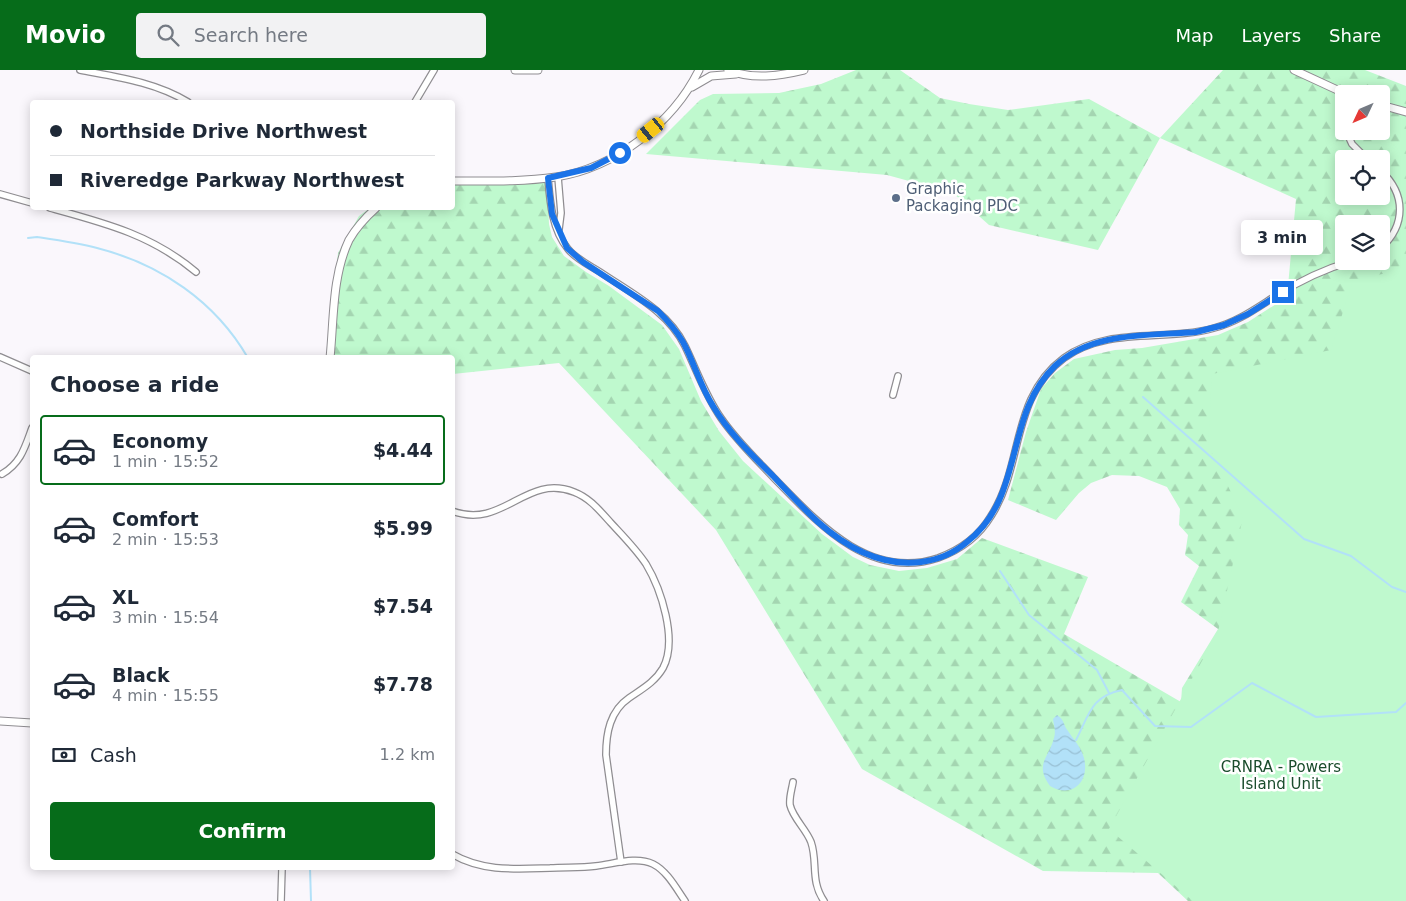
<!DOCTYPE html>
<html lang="en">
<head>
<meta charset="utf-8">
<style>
	body { margin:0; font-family:"DejaVu Sans",sans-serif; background:#f2f2f3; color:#1f2937; height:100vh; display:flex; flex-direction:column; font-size:19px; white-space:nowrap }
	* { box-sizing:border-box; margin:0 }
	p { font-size:16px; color:#747a83 }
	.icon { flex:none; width:28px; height:28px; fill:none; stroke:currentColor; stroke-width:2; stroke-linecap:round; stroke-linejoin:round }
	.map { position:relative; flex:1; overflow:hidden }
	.drawer { position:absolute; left:30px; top:285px; width:425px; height:515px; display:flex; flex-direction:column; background:#fff; border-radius:5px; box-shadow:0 2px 12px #0003 }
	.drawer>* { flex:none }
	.top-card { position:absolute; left:30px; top:30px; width:425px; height:110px; border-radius:5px; box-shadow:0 2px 12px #0003; display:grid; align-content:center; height:110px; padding:0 20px; background:#fff }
	.needle { width:32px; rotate:226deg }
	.tools { position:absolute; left:1335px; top:15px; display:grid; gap:10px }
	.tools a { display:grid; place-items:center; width:55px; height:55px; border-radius:5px; background:#fff; box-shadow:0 2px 12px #0003; font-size:25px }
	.end { position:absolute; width:22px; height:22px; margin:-11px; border:6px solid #1a73e8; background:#fff; box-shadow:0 0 0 2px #fff }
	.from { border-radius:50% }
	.bubble { position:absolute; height:35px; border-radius:5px; background:#fff; box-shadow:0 2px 12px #0003; font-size:16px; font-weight:800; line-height:35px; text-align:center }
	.car { position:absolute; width:15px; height:30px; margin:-15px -8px; border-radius:6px; box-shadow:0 0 4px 1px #0007; background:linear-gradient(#f5c518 24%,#345 0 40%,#f5c518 0 76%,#345 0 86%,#f5c518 0) }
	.top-card b { display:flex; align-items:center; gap:18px; height:48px; font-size:19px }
	.top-card b+b { border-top:1px solid #e0e1e3 }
	.top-card i { width:12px; height:12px; background:#1f2937 }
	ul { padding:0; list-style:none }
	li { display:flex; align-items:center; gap:15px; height:70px; margin:0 10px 8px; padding:0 10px; border:2px solid transparent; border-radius:5px }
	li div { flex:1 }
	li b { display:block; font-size:19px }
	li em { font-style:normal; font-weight:800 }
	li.current { border-color:#066c1a }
	li>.icon { width:45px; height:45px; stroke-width:1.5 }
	h2 { padding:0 20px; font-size:22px; line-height:60px }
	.pay { display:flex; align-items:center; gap:12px; height:55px; padding:0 20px; font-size:19px }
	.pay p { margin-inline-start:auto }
	.action { display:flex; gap:10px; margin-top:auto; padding:10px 20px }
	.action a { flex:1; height:58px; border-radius:5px; background:#066c1a; color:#fff; font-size:20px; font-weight:800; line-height:58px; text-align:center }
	header { display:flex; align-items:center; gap:30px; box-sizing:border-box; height:70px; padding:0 25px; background:#066c1a; color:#fff }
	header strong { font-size:24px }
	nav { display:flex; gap:28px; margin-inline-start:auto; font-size:18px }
	.search { width:350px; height:45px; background:#f2f2f3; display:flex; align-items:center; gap:12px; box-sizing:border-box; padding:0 18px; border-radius:5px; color:#747a83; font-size:19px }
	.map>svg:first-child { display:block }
	.forest { fill:url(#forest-firs); fill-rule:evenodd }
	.park { fill:#bff9ce }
	.water { fill:url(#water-waves) }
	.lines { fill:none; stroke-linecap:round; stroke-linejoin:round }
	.stream { stroke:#b2e1f8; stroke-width:2 }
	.minor-casing { stroke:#8f8d91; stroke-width:8 }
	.tertiary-casing { stroke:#8f8d91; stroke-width:9 }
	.minor { stroke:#fff; stroke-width:5.5 }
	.tertiary { stroke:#fff; stroke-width:7 }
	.route { stroke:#1a73e8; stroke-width:6 }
	.service-dot { fill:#5c6f8a; stroke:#fff; stroke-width:2 }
	.labels { text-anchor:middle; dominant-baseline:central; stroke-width:5; stroke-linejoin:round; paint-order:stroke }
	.service-label { font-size:15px; fill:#4e5e75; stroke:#fff; text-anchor:start }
	.park-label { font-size:15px; fill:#1a4c2c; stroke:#fff }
</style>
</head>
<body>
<header>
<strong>Movio</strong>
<div class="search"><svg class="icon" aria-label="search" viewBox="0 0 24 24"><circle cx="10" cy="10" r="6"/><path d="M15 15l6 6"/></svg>Search here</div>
<nav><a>Map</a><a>Layers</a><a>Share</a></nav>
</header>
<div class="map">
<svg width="1406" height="831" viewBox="0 0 1406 831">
	<defs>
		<pattern id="forest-firs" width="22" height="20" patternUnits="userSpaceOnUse" patternTransform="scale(1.25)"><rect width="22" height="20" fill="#bff9ce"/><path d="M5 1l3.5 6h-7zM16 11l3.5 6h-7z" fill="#a4d5b1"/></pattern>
		<pattern id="water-waves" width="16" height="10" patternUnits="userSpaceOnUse" patternTransform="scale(1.25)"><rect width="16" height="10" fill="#b2e1f8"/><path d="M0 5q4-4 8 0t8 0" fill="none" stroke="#99c1d5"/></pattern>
	</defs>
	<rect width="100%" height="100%" fill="#faf7fc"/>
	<path class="forest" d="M856,0h44l40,28 29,6 39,6 81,-11 71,39 63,-68h142l41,16v815h-218l-30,-28 -115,-2 -181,-102 -146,-239 -157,-167 -106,11 -1,-16h-126l12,-105 21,-37 11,-8h82l1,-28 28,-3 66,4 2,43 3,13 12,19 22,16 23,14 53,39 17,24 22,52 18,30 24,30 79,73 31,23 17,8 29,6 28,-3 30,-9 25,-21 106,39 -24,57 117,68 1,-14 36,-59 -37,-27 18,-36 -14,-11 3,-20 -9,-10 1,-16 -13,-22 -28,-11 -27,-1 -21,8 -12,10 -23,27 -48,-20 18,-68 15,-43 14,-16 19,-14 41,-9 27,-2 76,-13 30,-13 39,-25 9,-98 -136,-61 -62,112 -109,-25 -36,-32 -66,-18 -241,-21 54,-54 13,-6 66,-1 42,-9zM1344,24h37v37h-37zM1344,89h37v37h-37zM1344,154h37v37h-37z"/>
	<polygon class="park" points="1406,193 1406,831 1193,831 1109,759 1218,562 1243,447 1208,375 1212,304 1331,280 1353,210 1387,203"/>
	<path class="water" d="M1057,645c8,5 6,10 11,16 6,9 13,16 16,27 6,24 -12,41 -34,28 -16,-22 -1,-28 4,-48 2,-7 0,-12 -1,-19z"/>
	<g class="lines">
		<g class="stream">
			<path d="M28,168l9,-1c20,3 41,6 60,11 63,16 118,53 151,110"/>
			<polyline points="1143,327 1304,469 1351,486 1392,517 1406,522"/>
			<polyline points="1000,501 1029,545 1097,600 1109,623"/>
			<path d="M1076,670c13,-25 15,-44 46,-50l33,36 36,1 61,-44 64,34 80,-5 10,-9"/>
			<polyline points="310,798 311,831"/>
		</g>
		<defs>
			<g id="minor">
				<path d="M80,0c37,7 75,12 108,32"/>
				<polyline points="415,32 434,0"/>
				<polyline points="1346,61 1352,74 1367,89"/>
				<path d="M1381,101c25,23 25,54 0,77"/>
				<polyline points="558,107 561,143 559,159"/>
				<path d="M548,108c2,24 4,52 20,71 8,10 21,16 32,23 31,21 68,39 85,74 12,25 20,49 36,72 15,22 34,40 53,60 43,44 95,103 164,80 22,-8 41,-22 53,-42 33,-51 19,-118 73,-158 44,-32 101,-16 150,-30 23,-6 41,-19 60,-31 25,-16 50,-28 78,-36"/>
				<polyline points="0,124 32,133"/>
				<path d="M50,138c55,15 102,27 146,64"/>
				<polyline points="0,287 32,301"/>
				<polyline points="893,325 898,306"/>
				<path d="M2,404c19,-11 23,-27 30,-46"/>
				<path d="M452,441c52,19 73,-38 122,-19 16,6 26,19 37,31 12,13 25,26 35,41 15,25 32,76 17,104 -8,14 -21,21 -34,30 -19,13 -23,35 -23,57l15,107"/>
				<path d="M793,712c-1,7 -4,15 -3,23 3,13 16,24 21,37 7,20 -1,39 13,59"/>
				<path d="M452,784c31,18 64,15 98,14 15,-1 31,0 46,-2 18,-2 40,-10 57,-2 14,7 23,24 32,37"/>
				<polyline points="281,831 282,798"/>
			</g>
			<g id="tertiary">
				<polyline points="515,0 538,0"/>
				<path d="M728,0c25,10 51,6 76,0"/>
				<polyline points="1294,0 1346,24"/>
				<polyline points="692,17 711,6 736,4"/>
				<polyline points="1381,35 1406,42"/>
				<path d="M452,111c35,0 70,1 104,-4 59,-9 117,-54 143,-107"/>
				<path d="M330,288c4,-39 2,-82 19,-118 7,-12 17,-23 27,-32"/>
				<polyline points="0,651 32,653"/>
			</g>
		</defs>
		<use href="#minor" class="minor-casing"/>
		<use href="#tertiary" class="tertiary-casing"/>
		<use href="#minor" class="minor"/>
		<use href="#tertiary" class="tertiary"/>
	</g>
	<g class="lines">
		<path class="route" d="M620,83l-29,15 -43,10 4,36 15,34 16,14 75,49c10,10 18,19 25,31 11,20 17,44 30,64 16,27 39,49 61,71 14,15 29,31 44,45 29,26 63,45 103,40 16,-2 33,-9 46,-20 59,-46 36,-126 88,-176 37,-35 94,-30 141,-34l28,-7 24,-11 35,-22"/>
	</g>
	<circle class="service-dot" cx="896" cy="128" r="5"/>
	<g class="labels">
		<g class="service-label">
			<text x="906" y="119">Graphic<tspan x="906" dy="17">Packaging PDC</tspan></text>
		</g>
		<g class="park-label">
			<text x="1281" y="697">CRNRA - Powers<tspan x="1281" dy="17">Island Unit</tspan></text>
		</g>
	</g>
</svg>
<div class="tools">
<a><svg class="needle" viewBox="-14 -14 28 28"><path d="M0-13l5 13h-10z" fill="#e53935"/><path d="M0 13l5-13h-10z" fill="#747a83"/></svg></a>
<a><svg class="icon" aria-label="locate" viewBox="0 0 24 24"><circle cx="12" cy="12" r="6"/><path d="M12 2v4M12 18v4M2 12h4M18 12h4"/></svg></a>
<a><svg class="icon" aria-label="layers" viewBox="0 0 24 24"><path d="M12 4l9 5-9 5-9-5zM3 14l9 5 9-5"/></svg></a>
</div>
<i class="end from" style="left:620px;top:83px"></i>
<i class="end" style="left:1283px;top:222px"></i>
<div class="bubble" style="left:1241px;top:150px;width:82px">3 min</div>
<i class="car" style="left:651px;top:60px;rotate:231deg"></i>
<div class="top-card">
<b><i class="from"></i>Northside Drive Northwest</b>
<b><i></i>Riveredge Parkway Northwest</b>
</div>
<section class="drawer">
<h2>Choose a ride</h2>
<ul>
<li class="current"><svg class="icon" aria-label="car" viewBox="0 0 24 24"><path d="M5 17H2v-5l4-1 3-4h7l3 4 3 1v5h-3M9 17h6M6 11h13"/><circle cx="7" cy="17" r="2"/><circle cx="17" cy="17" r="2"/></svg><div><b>Economy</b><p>1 min · 15:52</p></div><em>$4.44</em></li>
<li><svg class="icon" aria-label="car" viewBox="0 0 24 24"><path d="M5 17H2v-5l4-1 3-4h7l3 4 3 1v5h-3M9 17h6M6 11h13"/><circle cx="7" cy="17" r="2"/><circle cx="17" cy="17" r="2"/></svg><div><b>Comfort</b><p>2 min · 15:53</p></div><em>$5.99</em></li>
<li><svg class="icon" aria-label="car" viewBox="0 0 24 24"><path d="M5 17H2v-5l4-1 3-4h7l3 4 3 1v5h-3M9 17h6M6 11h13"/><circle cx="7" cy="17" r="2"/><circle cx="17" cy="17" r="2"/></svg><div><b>XL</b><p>3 min · 15:54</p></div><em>$7.54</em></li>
<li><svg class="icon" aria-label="car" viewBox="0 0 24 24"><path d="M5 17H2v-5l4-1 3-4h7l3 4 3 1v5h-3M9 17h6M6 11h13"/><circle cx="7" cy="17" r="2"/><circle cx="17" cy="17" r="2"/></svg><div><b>Black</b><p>4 min · 15:55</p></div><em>$7.78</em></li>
</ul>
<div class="pay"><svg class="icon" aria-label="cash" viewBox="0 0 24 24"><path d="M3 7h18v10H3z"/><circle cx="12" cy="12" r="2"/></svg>Cash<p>1.2 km</p></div>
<div class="action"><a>Confirm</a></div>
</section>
</div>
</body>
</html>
